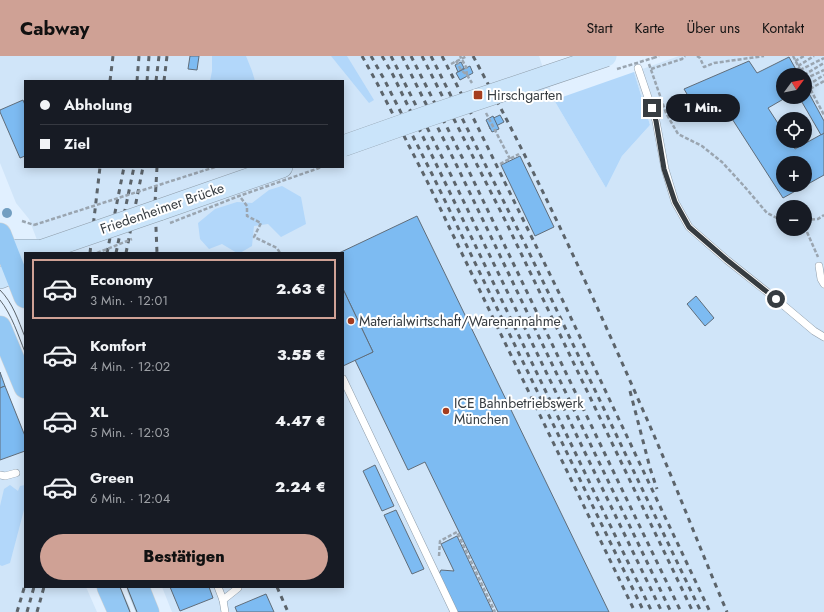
<!DOCTYPE html>
<html lang="de">
<head>
<meta charset="utf-8">
<style>
	body { margin:0; font-family:Jost,sans-serif; background:#242831; color:#f1f3f6; height:100vh; display:flex; flex-direction:column; font-size:15px; white-space:nowrap }
	* { box-sizing:border-box; margin:0 }
	p { font-size:13px; color:#9ea1a6 }
	.icon { flex:none; width:22px; height:22px; fill:none; stroke:currentColor; stroke-width:2; stroke-linecap:round; stroke-linejoin:round }
	.map { position:relative; flex:1; overflow:hidden }
	.drawer { position:absolute; left:24px; top:196px; width:320px; height:336px; display:flex; flex-direction:column; background:#171b24; border-radius:0px; box-shadow:0 2px 10px #0003 }
	.drawer>* { flex:none }
	.top-card { position:absolute; left:24px; top:24px; width:320px; height:88px; border-radius:0px; box-shadow:0 2px 10px #0003; display:grid; align-content:center; height:88px; padding:0 16px; background:#171b24 }
	.needle { width:26px; rotate:58deg }
	.tools { position:absolute; left:776px; top:12px; display:grid; gap:8px }
	.tools a { display:grid; place-items:center; width:36px; height:36px; border-radius:50%; background:#171b24; box-shadow:0 2px 10px #0003; font-size:20px }
	.end { position:absolute; width:18px; height:18px; margin:-9px; border:5px solid #363c41; background:#fff; box-shadow:0 0 0 2px #fff }
	.from { border-radius:50% }
	.bubble { position:absolute; height:28px; border-radius:14px; background:#171b24; box-shadow:0 2px 10px #0003; font-size:13px; font-weight:800; line-height:28px; text-align:center }
	.top-card b { display:flex; align-items:center; gap:14px; height:38px; font-size:15px }
	.top-card b+b { border-top:1px solid #363941 }
	.top-card i { width:10px; height:10px; background:#f1f3f6 }
	ul { padding:7px 0 0; list-style:none }
	li { display:flex; align-items:center; gap:12px; height:60px; margin:0 8px 6px; padding:0 8px; border:2px solid transparent; border-radius:0px }
	li div { flex:1 }
	li b { display:block; font-size:15px }
	li em { font-style:normal; font-weight:800 }
	li.selected { border-color:#cfa195 }
	li>.icon { width:36px; height:36px; stroke-width:1.5 }
	.button { display:flex; gap:8px; margin-top:auto; padding:8px 16px }
	.button a { flex:1; height:46px; border-radius:24px; background:#cfa195; color:#111; font-size:16px; font-weight:800; line-height:46px; text-align:center }
	header { display:flex; align-items:center; gap:24px; box-sizing:border-box; height:56px; padding:0 20px; background:#cfa195; color:#111 }
	header strong { font-size:19px }
	nav { display:flex; gap:22px; margin-inline-start:auto; font-size:14px }
	.map>svg:first-child { display:block }
	.built { fill:#d0e5f9; fill-rule:evenodd }
	.green { fill:#b2d7fa }
	.building { fill:#7dbbf2; stroke:#606d7a; fill-rule:evenodd }
	.lines { fill:none; stroke-linecap:round; stroke-linejoin:round }
	.lane-casing { stroke:#8f9daa; stroke-width:8 }
	.secondary-casing { stroke:#8f9daa; stroke-width:22 }
	.primary-casing { stroke:#d3d4d5; stroke-width:23 }
	.path { stroke:#9aa5b0; stroke-width:2.5; stroke-dasharray:4 2; stroke-linecap:butt }
	.lane { stroke:#fff; stroke-width:7 }
	.secondary { stroke:#cae4fa; stroke-width:21 }
	.primary { stroke:#94c8f4; stroke-width:22 }
	.tram { stroke:#5c646b; stroke-width:1 }
	.rail { stroke:#5c646b; stroke-width:3; stroke-dasharray:5 5; stroke-linecap:butt }
	.secondary-bridge-casing { stroke:#8f9daa; stroke-width:22; stroke-linecap:butt }
	.path-bridge { stroke:#9aa5b0; stroke-width:2.5; stroke-dasharray:4 2; stroke-linecap:butt }
	.secondary-bridge { stroke:#cae4fa; stroke-width:21 }
	.tree { fill:#729ec1 }
	.route { stroke:#363c41; stroke-width:5 }
	.poi-dot { fill:#a53d1f; stroke:#fff; stroke-width:1.5 }
	.labels { text-anchor:middle; dominant-baseline:central; stroke-width:4; stroke-linejoin:round; paint-order:stroke }
	.poi-label { font-size:14px; fill:#363c41; stroke:#fff; text-anchor:start }
	.street-label { font-size:14px; fill:#363c41; stroke:#fff }
</style>
</head>
<body>
<header>
<strong>Cabway</strong>
<nav><a>Start</a><a>Karte</a><a>Über uns</a><a>Kontakt</a></nav>
</header>
<div class="map">
<svg width="824" height="556" viewBox="0 0 824 556">
	<rect width="100%" height="100%" fill="#e1f0ff"/>
	<g class="built">
		<path d="M0,0h539l15,44 52,88 16,-32 28,-31 -16,-53 45,-16h145v556h-652l-10,-25h181v-334h-301l-13,-34 -13,-16 -16,-40zM783,19h22v22h-22zM25,25h318v86h-318zM783,63h22v22h-22zM783,107h22v22h-22zM783,151h22v22h-22z"/>
		<polygon points="0,316 25,383 25,531 86,531 97,556 0,556"/>
	</g>
	<g class="green">
		<polygon points="212,0 246,0 252,15 255,25 210,25 212,15"/>
		<polygon points="331,0 347,0 374,44 369,47"/>
		<polygon points="634,16 650,69 622,100 606,132 554,44"/>
		<polygon points="282,130 301,141 306,168 281,181 268,168 254,170 252,190 240,197 237,197 222,188 209,193 200,183 198,167 215,153 237,146 252,147 269,134"/>
		<polygon points="10,429 18,435 20,430 25,429 25,450 10,507 2,510 0,509 0,450 4,433"/>
	</g>
	<g class="building">
		<polygon points="190,0 199,0 197,14 188,13"/>
		<path d="M789,1l10,18h-16v22h4l-19,11 15,23v10h7l5,8 29,-16v42l-41,23 -56,-87 -24,10 -19,-32 65,-28 8,12zM783,107h22v22h-22z"/>
		<polygon points="461,6 464,12 458,16 455,9"/>
		<polygon points="470,10 473,17 460,24 456,17"/>
		<polygon points="805,30 824,65 824,77 821,79 799,41 805,41"/>
		<polygon points="23,44 25,49 25,100 20,102 0,56 0,54"/>
		<polygon points="500,59 504,66 490,73 487,65"/>
		<polygon points="493,60 499,73 492,76 486,64"/>
		<polygon points="520,100 554,171 535,180 501,109"/>
		<polygon points="417,160 609,556 498,556 425,406 408,414 355,304 373,296 343,233 343,197 339,197"/>
		<polygon points="343,233 373,296 343,310"/>
		<polygon points="696,240 714,262 705,270 687,248"/>
		<polygon points="0,316 5,330 0,332"/>
		<polygon points="5,330 25,380 25,395 0,404 0,332"/>
		<polygon points="375,409 394,450 382,455 363,415"/>
		<polygon points="396,454 424,513 412,518 384,459"/>
		<polygon points="457,480 493,556 457,556 439,518 441,514 454,515 441,488"/>
		<polygon points="170,531 209,531 213,542 180,555"/>
		<polygon points="266,538 274,556 237,556 235,551"/>
	</g>
	<g class="lines">
		<defs>
			<g id="lane">
				<polyline points="638,12 656,65 665,113 675,146 689,171 727,204 776,243 814,275 824,281"/>
				<polyline points="819,210 821,223 824,228"/>
				<polyline points="343,323 454,556"/>
				<polyline points="0,419 5,420 16,417"/>
				<polyline points="218,531 223,544 225,556"/>
				<polyline points="223,544 238,532 238,531"/>
			</g>
			<g id="secondary">
				<polyline points="159,154 282,111"/>
				<polyline points="0,196 6,194 43,194"/>
				<polyline points="0,222 15,216 25,208"/>
			</g>
			<g id="primary">
				<polyline points="0,178 25,241"/>
				<polyline points="0,271 25,331"/>
				<polyline points="108,531 119,556"/>
				<polyline points="138,531 148,556"/>
			</g>
		</defs>
		<use href="#lane" class="lane-casing"/>
		<use href="#secondary" class="secondary-casing"/>
		<use href="#primary" class="primary-casing"/>
		<g class="path">
			<polyline points="697,0 700,2 704,11 714,7 764,0"/>
			<polyline points="793,0 803,19"/>
			<polyline points="653,2 659,0"/>
			<polyline points="456,5 461,14 467,19 466,11 460,0"/>
			<polyline points="795,5 804,0"/>
			<polyline points="451,8 467,0"/>
			<polyline points="649,8 666,57 678,78 702,90 722,106 744,130 767,157 783,165"/>
			<polyline points="798,10 814,0"/>
			<polyline points="651,13 682,3 685,0"/>
			<polyline points="800,14 824,2"/>
			<polyline points="467,19 472,27"/>
			<polyline points="804,19 824,7"/>
			<polyline points="805,23 824,59"/>
			<polyline points="805,23 824,14"/>
			<polyline points="808,29 824,19"/>
			<polyline points="810,33 824,25"/>
			<polyline points="486,57 510,103"/>
			<polyline points="500,108 519,98"/>
			<polyline points="241,142 247,150 247,160 261,167 254,181 277,192 280,197"/>
			<polyline points="805,164 818,163 824,159"/>
			<polyline points="807,164 807,176 818,201"/>
			<polyline points="22,165 34,169"/>
			<polyline points="439,500 440,485 457,476 495,556"/>
		</g>
		<use href="#lane" class="lane"/>
		<use href="#secondary" class="secondary"/>
		<use href="#primary" class="primary"/>
		<g class="tram">
			<path d="M0,234c13,13 18,30 25,47"/>
			<path d="M0,244c12,15 18,35 25,52"/>
			<polyline points="120,531 130,556"/>
			<polyline points="127,531 137,556"/>
		</g>
		<g class="rail">
			<polyline points="362,0 377,27 426,123 635,556"/>
			<polyline points="371,0 384,23 432,118 644,556"/>
			<polyline points="382,0 393,19 440,116 652,556"/>
			<polyline points="391,0 448,113 662,556"/>
			<polyline points="402,0 457,110 671,556"/>
			<polyline points="411,0 465,107 681,556"/>
			<polyline points="422,0 507,168 693,556"/>
			<polyline points="431,0 526,190 701,556"/>
			<polyline points="442,0 463,41 562,243 710,556"/>
			<path d="M473,0c62,114 117,233 169,352 30,67 56,136 85,204"/>
			<polyline points="110,25 113,0"/>
			<polyline points="137,25 139,0"/>
			<polyline points="147,25 149,0"/>
			<polyline points="156,25 159,0"/>
			<polyline points="164,25 167,0"/>
			<polyline points="157,111 155,147 157,197"/>
			<polyline points="90,197 100,111"/>
			<polyline points="107,197 124,111"/>
			<polyline points="116,197 134,111"/>
			<polyline points="126,197 143,111"/>
			<polyline points="630,335 650,412 657,433"/>
			<polyline points="277,531 288,556"/>
			<polyline points="17,556 25,529"/>
			<polyline points="27,556 34,531"/>
			<polyline points="37,556 44,531"/>
		</g>
		<defs>
			<g id="secondary-bridge">
				<polyline points="343,90 425,61 606,0"/>
				<polyline points="43,194 159,154"/>
			</g>
		</defs>
		<use href="#secondary-bridge" class="secondary-bridge-casing"/>
		<g class="path-bridge">
			<polyline points="617,13 653,2"/>
			<polyline points="170,167 239,140 322,111"/>
			<polyline points="34,169 215,111"/>
			<polyline points="97,197 132,183"/>
		</g>
		<use href="#secondary-bridge" class="secondary-bridge"/>
	</g>
	<circle class="tree" cx="7" cy="157" r="5"/>
	<g class="lines">
		<polyline class="route" points="652,52 656,65 664,113 675,146 689,171 727,204 776,243"/>
	</g>
	<g class="poi-dot">
		<rect x="473" y="34" width="10" height="10" rx="2"/>
		<circle cx="351" cy="265" r="4"/>
		<circle cx="446" cy="355" r="4"/>
	</g>
	<g class="labels">
		<g class="poi-label">
			<text x="487" y="39">Hirschgarten</text>
			<text x="359" y="265">Materialwirtschaft/Warenannahme</text>
			<text x="454" y="347">ICE Bahnbetriebswerk<tspan x="454" dy="16">München</tspan></text>
		</g>
		<g class="street-label">
			<text transform="translate(162 152) rotate(-19)">Friedenheimer Brücke</text>
		</g>
	</g>
</svg>
<div class="tools">
<a><svg class="needle" viewBox="-14 -14 28 28"><path d="M0-13l5 13h-10z" fill="#e53935"/><path d="M0 13l5-13h-10z" fill="#9ea1a6"/></svg></a>
<a><svg class="icon" aria-label="locate" viewBox="0 0 24 24"><circle cx="12" cy="12" r="6"/><path d="M12 2v4M12 18v4M2 12h4M18 12h4"/></svg></a>
<a>+</a>
<a>−</a>
</div>
<i class="end from" style="left:776px;top:243px"></i>
<i class="end" style="left:652px;top:52px"></i>
<div class="bubble" style="left:666px;top:38px;width:74px">1 Min.</div>
<div class="top-card">
<b><i class="from"></i>Abholung</b>
<b><i></i>Ziel</b>
</div>
<section class="drawer">
<ul>
<li class="selected"><svg class="icon" aria-label="car" viewBox="0 0 24 24"><path d="M5 17H2v-5l4-1 3-4h7l3 4 3 1v5h-3M9 17h6M6 11h13"/><circle cx="7" cy="17" r="2"/><circle cx="17" cy="17" r="2"/></svg><div><b>Economy</b><p>3 Min. · 12:01</p></div><em>2.63 €</em></li>
<li><svg class="icon" aria-label="car" viewBox="0 0 24 24"><path d="M5 17H2v-5l4-1 3-4h7l3 4 3 1v5h-3M9 17h6M6 11h13"/><circle cx="7" cy="17" r="2"/><circle cx="17" cy="17" r="2"/></svg><div><b>Komfort</b><p>4 Min. · 12:02</p></div><em>3.55 €</em></li>
<li><svg class="icon" aria-label="car" viewBox="0 0 24 24"><path d="M5 17H2v-5l4-1 3-4h7l3 4 3 1v5h-3M9 17h6M6 11h13"/><circle cx="7" cy="17" r="2"/><circle cx="17" cy="17" r="2"/></svg><div><b>XL</b><p>5 Min. · 12:03</p></div><em>4.47 €</em></li>
<li><svg class="icon" aria-label="car" viewBox="0 0 24 24"><path d="M5 17H2v-5l4-1 3-4h7l3 4 3 1v5h-3M9 17h6M6 11h13"/><circle cx="7" cy="17" r="2"/><circle cx="17" cy="17" r="2"/></svg><div><b>Green</b><p>6 Min. · 12:04</p></div><em>2.24 €</em></li>
</ul>
<div class="button"><a>Bestätigen</a></div>
</section>
</div>
</body>
</html>
